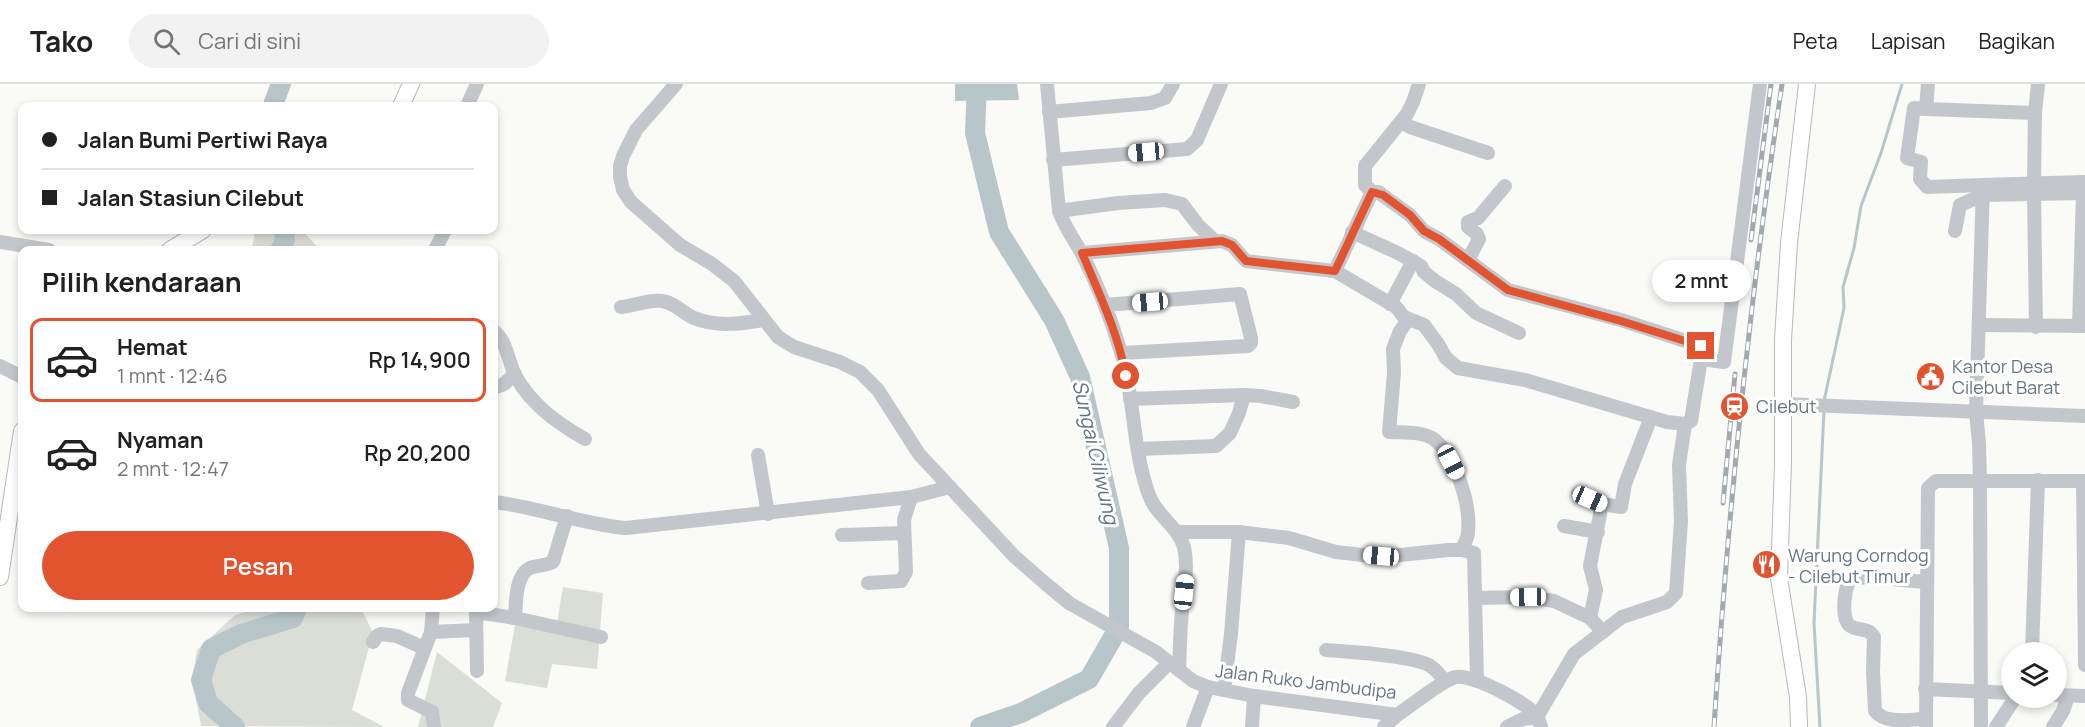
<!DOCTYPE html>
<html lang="id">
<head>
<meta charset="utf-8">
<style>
	body { margin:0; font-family:Manrope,sans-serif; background:#f2f2f2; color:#202124; height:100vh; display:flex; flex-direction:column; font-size:22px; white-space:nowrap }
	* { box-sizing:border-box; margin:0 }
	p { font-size:20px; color:#757577 }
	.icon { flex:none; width:33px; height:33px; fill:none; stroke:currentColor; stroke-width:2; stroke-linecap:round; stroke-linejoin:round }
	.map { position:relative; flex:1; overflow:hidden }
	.drawer { position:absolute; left:18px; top:162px; width:480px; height:366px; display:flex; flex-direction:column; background:#fff; border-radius:12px; box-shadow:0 3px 9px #0003 }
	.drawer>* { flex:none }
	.guide { position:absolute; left:18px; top:18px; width:480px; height:132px; border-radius:12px; box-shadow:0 3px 9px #0003; display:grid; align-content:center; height:132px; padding:0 24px; background:#fff }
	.buttons { position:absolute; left:2001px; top:558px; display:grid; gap:12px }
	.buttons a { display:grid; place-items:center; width:66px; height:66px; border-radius:50%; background:#fff; box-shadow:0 3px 9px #0003; font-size:30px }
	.end { position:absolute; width:27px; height:27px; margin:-14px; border:8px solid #e2542f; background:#fff; box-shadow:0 0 0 3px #fff }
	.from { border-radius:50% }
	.bubble { position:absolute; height:42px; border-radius:21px; background:#fff; box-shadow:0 3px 9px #0003; font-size:20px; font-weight:600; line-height:42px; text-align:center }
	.car { position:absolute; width:18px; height:36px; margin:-18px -9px; border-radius:8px; box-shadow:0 0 4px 2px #0007; background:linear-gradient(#fff 24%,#345 0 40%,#fff 0 76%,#345 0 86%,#fff 0) }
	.guide b { display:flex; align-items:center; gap:21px; height:57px; font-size:22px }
	.guide b+b { border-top:2px solid #e0e0e0 }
	.guide i { width:15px; height:15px; background:#202124 }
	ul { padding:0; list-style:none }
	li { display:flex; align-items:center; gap:18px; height:84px; margin:0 12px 9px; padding:0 12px; border:3px solid transparent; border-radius:12px }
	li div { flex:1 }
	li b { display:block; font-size:22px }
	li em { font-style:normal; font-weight:600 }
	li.current { border-color:#e2542f }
	li>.icon { width:54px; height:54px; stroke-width:1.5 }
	h2 { padding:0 24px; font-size:27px; line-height:72px }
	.action { display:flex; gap:12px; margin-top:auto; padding:12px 24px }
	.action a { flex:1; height:69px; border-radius:36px; background:#e2542f; color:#fff; font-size:24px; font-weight:600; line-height:69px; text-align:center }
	header { display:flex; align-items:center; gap:36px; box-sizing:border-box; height:84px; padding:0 30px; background:#fff; border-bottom:2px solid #e0e0e0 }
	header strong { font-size:28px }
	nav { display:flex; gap:33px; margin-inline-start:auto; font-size:21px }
	.search { width:420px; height:54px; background:#f2f2f2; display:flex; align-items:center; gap:15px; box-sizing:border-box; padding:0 21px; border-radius:33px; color:#757577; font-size:22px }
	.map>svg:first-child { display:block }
	.green { fill:#daded6 }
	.water { fill:#b9c6c9 }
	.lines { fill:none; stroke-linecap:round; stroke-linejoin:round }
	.stream { stroke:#b9c6c9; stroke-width:3 }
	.river { stroke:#b9c6c9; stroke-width:20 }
	.major-casing { stroke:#b4b9bd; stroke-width:18 }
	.minor { stroke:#c3c7cb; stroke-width:14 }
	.major { stroke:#fff; stroke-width:16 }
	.rail-casing { stroke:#a2a9af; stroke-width:5 }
	.rail { stroke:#fff; stroke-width:3; stroke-dasharray:9; stroke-linecap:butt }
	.route { stroke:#e2542f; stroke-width:8 }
	.labels { text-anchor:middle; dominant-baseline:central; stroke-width:6; stroke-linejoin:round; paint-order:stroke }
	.poi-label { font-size:18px; fill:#657682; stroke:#fff; text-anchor:start }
	.street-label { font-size:18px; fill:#657682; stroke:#fff }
	.water-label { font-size:20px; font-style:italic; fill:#60757c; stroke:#fff }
</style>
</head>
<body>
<header>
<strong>Tako</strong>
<div class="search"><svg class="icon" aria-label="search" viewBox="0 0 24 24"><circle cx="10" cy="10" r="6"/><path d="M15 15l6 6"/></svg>Cari di sini</div>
<nav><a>Peta</a><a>Lapisan</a><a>Bagikan</a></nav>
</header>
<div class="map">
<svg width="2085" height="643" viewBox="0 0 2085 643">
	<rect width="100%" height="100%" fill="#fafaf7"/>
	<g class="green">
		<polygon points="255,146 302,146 320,166 252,166"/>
		<polygon points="563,503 603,509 597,585 552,580 547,604 505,597 517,530 557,538"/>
		<polygon points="260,524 361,524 373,549 352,626 384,643 201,642 192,595 197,566 235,531"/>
		<polygon points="437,568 502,619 493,643 418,643"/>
	</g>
	<polygon class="water" points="955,0 1017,0 1019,16 955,17"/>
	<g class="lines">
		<g class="stream">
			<polyline points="1824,317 1844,224 1843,203 1854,164 1861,122 1881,69 1902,0"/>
			<polyline points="1820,643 1814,539 1824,326"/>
		</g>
		<g class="river">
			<polyline points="977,0 975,49 999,148 1054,236 1080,293 1119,464 1119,543 1089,595 1021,629 980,643"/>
			<polyline points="275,22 274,18 281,0"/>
			<polyline points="280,166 285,156 284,146"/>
			<polyline points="235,643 208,619 201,596 211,565 241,550 293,534 297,524"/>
		</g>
		<defs>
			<g id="major">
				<polyline points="401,22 411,0"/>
				<polyline points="170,166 203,146"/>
				<polyline points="0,493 22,347"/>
				<polyline points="1799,643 1798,613 1779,494 1783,379 1783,256 1789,159 1807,0"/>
			</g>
		</defs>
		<use href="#major" class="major-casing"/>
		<g class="minor">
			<path d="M676,0l-40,46 -13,26 -3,10v11l3,13 8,12 49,43 32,19 22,17 44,56 16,10 46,15 20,10 18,18 41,64 95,102 32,28 23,19 87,49 37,29 15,6 46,9 143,19c14,-9 47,-36 59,-38 16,-3 75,27 82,41 1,3 2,6 3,9"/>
			<path d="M1047,0l12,127c6,17 15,28 23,43 16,31 29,65 39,98 14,46 11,97 28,143 8,22 29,31 35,52 5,21 -1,43 -2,64 -2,19 -2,39 -3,59"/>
			<polyline points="1928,0 1926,25 1914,24 1907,74 1921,78 1920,95 1927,103 1983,101"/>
			<polyline points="467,22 477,0"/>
			<polyline points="1926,25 2035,29"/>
			<polyline points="1049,28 1151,19 1165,14 1173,0"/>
			<polyline points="1401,38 1410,43 1488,69"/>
			<polyline points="1053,76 1187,65 1197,56 1221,0"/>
			<polyline points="2034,99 2035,29 2038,0"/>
			<polyline points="1372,108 1365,101 1365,82 1407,30 1413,18 1419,0"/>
			<polyline points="2034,110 2036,243"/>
			<polyline points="1059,127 1118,119 1165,116 1182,120 1198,141 1215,157"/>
			<polyline points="1955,147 1960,121 1983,111 2085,109"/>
			<polyline points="1352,148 1398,169 1421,182 1424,188 1435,197 1456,210 1476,229 1519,249"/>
			<polyline points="0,158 49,166"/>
			<polyline points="435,166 445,146"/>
			<polyline points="1082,169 1222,157 1232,161 1246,177 1335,187 1372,108 1378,108 1410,131 1424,147 1439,155 1508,206 1621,236 1701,262 1703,266 1701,275 1724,278 1760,0"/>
			<polyline points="1468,176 1479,155 1477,150 1468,143 1468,138 1478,134 1505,102"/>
			<polyline points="1335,187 1396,223 1404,233 1424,241 1438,260 1446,274 1458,284 1525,296 1667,338 1685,340 1691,337 1701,275"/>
			<polyline points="1390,220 1413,177"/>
			<polyline points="1105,221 1240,210 1251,254 1251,259 1248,262 1122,269"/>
			<path d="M621,223c13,-1 28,-8 41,-6 14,2 20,12 32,17 22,9 46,6 69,2"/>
			<path d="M1408,236l-8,11 -7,18 1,24 -5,59c14,1 35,-1 46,8 21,18 36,65 33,92 0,6 -4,12 -6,18"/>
			<polyline points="1979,241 2085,242"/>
			<polyline points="2079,242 2083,109"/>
			<path d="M494,247c13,10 14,31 22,46 16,28 41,46 69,62"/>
			<polyline points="0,282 22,293"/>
			<polyline points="494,304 504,300 515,290"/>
			<polyline points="1130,315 1244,311 1261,312 1293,318"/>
			<polyline points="1783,320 2085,332"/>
			<polyline points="1139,365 1216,362 1230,349 1239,329 1244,311"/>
			<polyline points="758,371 768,430"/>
			<polyline points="2083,397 2085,581"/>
			<polyline points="1578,410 1602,420 1621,423 1625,400 1651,333"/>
			<path d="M494,418c44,5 87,22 132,26l285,-31 39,-10"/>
			<polyline points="1602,420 1590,482 1596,506 1590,534 1603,548"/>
			<polyline points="1564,442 1598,448"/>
			<polyline points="1178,448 1239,448 1289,454 1336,468 1381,473 1448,466 1462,466 1474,469 1477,596"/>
			<polyline points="842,451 904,449"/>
			<polyline points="868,499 901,497 906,488 904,436 911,413"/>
			<polyline points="1475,514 1528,513 1554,517 1590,534"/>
			<polyline points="433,524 431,548 408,609 408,616 432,628 434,643"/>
			<polyline points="476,524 477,587"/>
			<polyline points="476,528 515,534 601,553"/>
			<path d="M515,534c1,-14 0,-43 15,-50 7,-3 16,-2 23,-6l14,-46"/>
			<polyline points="431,548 476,546"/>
			<polyline points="373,558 377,552 381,550 397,552 424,564"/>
			<path d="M1326,566c25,2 82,5 103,15 7,4 11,10 16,16"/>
			<polyline points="2032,568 2038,396"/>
			<polyline points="1925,605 2012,609"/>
			<polyline points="1224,606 1231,550 1239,448"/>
			<polyline points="2056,611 2085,612"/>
			<path d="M1925,635c-16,0 -38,6 -50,-8l-2,-40 1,-34c-6,-11 -17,-5 -25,-12 -8,-7 -5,-39 2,-46l17,-2 58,5"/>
			<polyline points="1113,643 1139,609 1169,579"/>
			<polyline points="1193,643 1208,603"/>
			<polyline points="1252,643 1254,612"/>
			<polyline points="1384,643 1397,631"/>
			<polyline points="1507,643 1523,635 1537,633 1574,570 1622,533 1667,518 1676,509 1681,437 1679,381 1685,340"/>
			<polyline points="1926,643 1928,404 1936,397 2085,397"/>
			<polyline points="1981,643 1980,396 1979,359 1976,328 1983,101 2085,98"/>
			<polyline points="1996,643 2015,614"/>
			<polyline points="2053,643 2063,627 2068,612"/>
		</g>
		<use href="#major" class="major"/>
		<defs>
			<g id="rail">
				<polyline points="1751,156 1771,0"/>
				<polyline points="1723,419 1735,290"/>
				<path d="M1714,643c14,-215 36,-430 68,-643"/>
			</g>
		</defs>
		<use href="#rail" class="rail-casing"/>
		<use href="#rail" class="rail"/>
	</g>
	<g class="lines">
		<path class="route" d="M1126,292c-8,-43 -27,-83 -44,-123l140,-12 10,4 14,16 89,10 37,-79 11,3 27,20 14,16 15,8 69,51 113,31 80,25"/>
	</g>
	<defs>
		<symbol id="civic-disc" viewBox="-11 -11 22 22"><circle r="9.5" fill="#e2542f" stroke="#fff"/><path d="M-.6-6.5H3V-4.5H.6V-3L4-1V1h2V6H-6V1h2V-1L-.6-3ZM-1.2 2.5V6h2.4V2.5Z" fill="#fff"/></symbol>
		<symbol id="station-disc" viewBox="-11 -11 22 22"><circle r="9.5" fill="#e2542f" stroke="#fff"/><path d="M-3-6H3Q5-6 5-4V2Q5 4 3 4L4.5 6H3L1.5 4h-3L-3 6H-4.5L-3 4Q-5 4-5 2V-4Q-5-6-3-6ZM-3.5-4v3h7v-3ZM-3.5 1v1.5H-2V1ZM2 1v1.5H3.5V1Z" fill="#fff"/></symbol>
		<symbol id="restaurant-disc" viewBox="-11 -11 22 22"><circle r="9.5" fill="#e2542f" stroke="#fff"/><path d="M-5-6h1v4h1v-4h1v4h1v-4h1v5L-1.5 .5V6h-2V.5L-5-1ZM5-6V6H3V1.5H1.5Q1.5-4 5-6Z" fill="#fff"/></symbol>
	</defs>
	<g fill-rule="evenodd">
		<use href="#civic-disc" x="1914" y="276" width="33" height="33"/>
		<use href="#station-disc" x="1718" y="306" width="33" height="33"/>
		<use href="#restaurant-disc" x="1750" y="464" width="33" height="33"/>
	</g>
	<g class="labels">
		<g class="poi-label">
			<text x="1952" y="282">Kantor Desa<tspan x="1952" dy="21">Cilebut Barat</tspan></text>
			<text x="1756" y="322">Cilebut</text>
			<text x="1788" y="471">Warung Corndog<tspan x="1788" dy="21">- Cilebut Timur</tspan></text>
		</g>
		<g class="street-label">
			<text transform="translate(1306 597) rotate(7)">Jalan Ruko Jambudipa</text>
		</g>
		<g class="water-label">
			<text transform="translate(1096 368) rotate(77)">Sungai Ciliwung</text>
		</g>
	</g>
</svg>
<div class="buttons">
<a><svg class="icon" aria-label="layers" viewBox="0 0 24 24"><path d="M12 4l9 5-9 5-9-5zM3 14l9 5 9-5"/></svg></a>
</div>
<i class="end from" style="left:1126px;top:292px"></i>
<i class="end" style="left:1701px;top:262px"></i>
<div class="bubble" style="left:1652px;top:176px;width:99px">2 mnt</div>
<i class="car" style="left:1146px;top:68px;rotate:265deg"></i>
<i class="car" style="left:1150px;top:218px;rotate:265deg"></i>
<i class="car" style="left:1451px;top:378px;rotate:153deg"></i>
<i class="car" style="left:1590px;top:415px;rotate:114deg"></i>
<i class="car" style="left:1381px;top:472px;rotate:275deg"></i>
<i class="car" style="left:1184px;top:508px;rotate:6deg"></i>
<i class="car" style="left:1528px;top:513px;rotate:269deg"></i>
<div class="guide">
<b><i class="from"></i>Jalan Bumi Pertiwi Raya</b>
<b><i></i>Jalan Stasiun Cilebut</b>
</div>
<section class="drawer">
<h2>Pilih kendaraan</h2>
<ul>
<li class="current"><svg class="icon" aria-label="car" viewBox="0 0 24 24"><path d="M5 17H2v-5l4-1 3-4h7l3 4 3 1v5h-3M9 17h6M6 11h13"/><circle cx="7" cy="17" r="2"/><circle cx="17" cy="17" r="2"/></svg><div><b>Hemat</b><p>1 mnt · 12:46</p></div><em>Rp 14,900</em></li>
<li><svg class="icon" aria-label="car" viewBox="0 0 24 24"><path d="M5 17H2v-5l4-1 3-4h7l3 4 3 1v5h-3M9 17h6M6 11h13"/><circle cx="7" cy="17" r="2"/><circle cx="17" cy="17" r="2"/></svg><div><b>Nyaman</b><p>2 mnt · 12:47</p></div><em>Rp 20,200</em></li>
</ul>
<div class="action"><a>Pesan</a></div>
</section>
</div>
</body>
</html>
